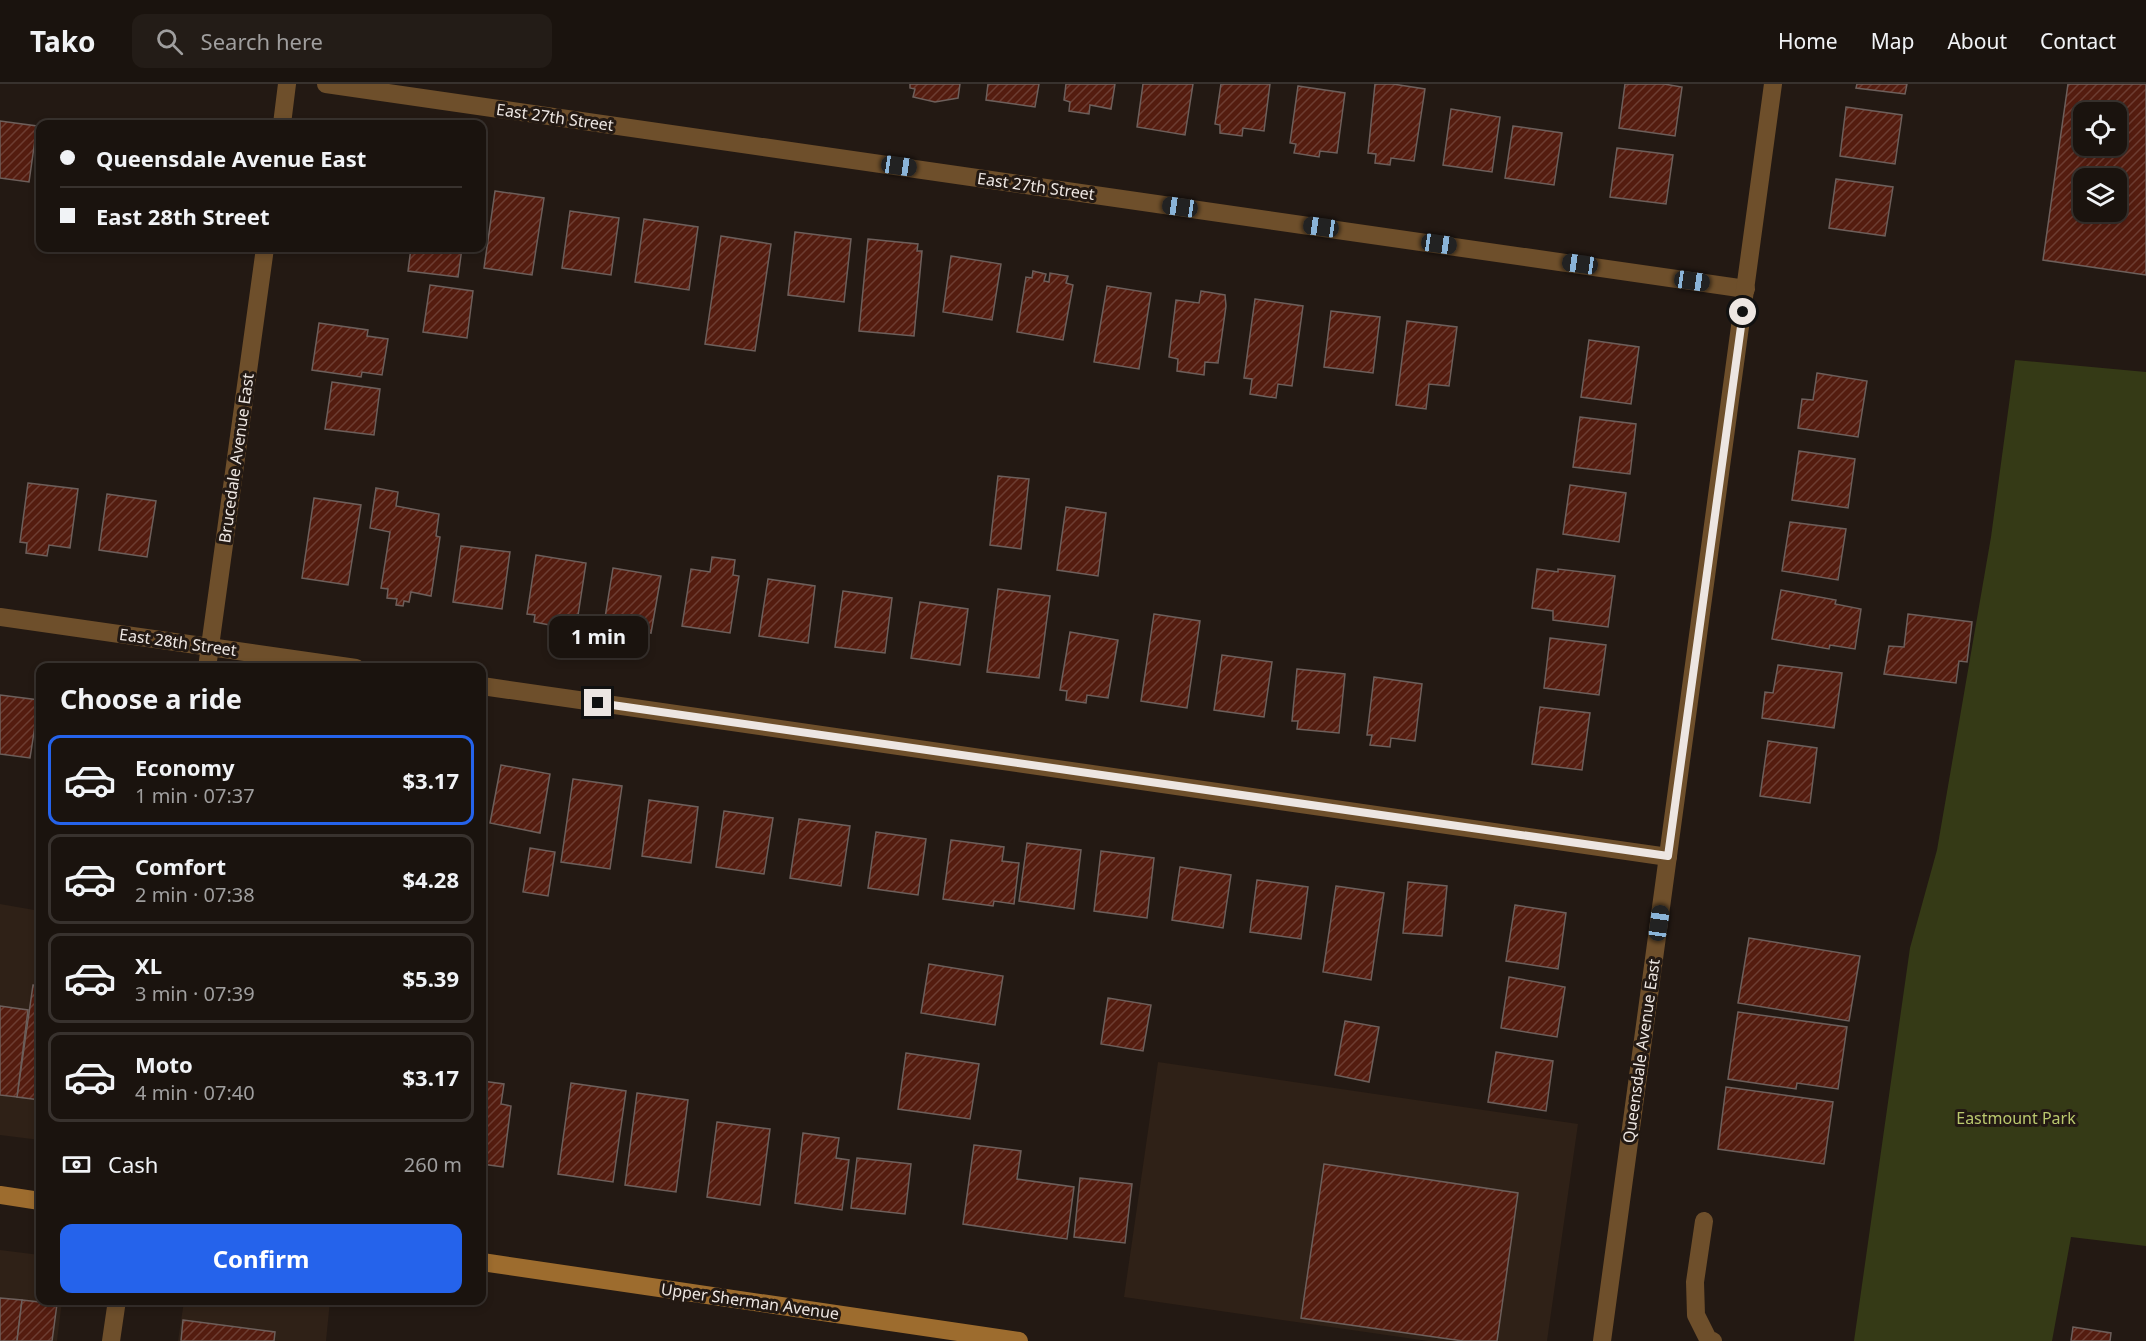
<!DOCTYPE html>
<html lang="en">
<head>
<meta charset="utf-8">
<style>
	body { margin:0; font-family:"Noto Sans",sans-serif; background:#231c17; color:#f1f3f6; height:100vh; display:flex; flex-direction:column; font-size:22px; white-space:nowrap }
	* { box-sizing:border-box; margin:0 }
	p { font-size:20px; color:#9f9e9e }
	.icon { flex:none; width:33px; height:33px; fill:none; stroke:currentColor; stroke-width:2; stroke-linecap:round; stroke-linejoin:round }
	.map { position:relative; flex:1; overflow:hidden }
	.drawer { position:absolute; left:36px; top:579px; width:450px; height:642px; display:flex; flex-direction:column; background:#1a130e; border-radius:12px; box-shadow:0 3px 9px #0003,0 0 0 2px #38322e }
	.drawer>* { flex:none }
	.guide { position:absolute; left:36px; top:36px; width:450px; height:132px; border-radius:12px; box-shadow:0 3px 9px #0003,0 0 0 2px #38322e; display:grid; align-content:center; height:132px; padding:0 24px; background:#1a130e }
	.fabs { position:absolute; left:2073px; top:18px; display:grid; gap:12px }
	.fabs a { display:grid; place-items:center; width:54px; height:54px; border-radius:12px; background:#1a130e; box-shadow:0 3px 9px #0003,0 0 0 2px #38322e; font-size:30px }
	.end { position:absolute; width:27px; height:27px; margin:-14px; border:8px solid #ede6e2; background:#111; box-shadow:0 0 0 3px #111 }
	.from { border-radius:50% }
	.bubble { position:absolute; height:42px; border-radius:12px; background:#1a130e; box-shadow:0 3px 9px #0003,0 0 0 2px #38322e; font-size:20px; font-weight:700; line-height:42px; text-align:center }
	.car { position:absolute; width:18px; height:36px; margin:-18px -9px; border-radius:8px; box-shadow:0 0 4px 2px #0007; background:linear-gradient(#222 24%,#8ab4d8 0 40%,#222 0 76%,#8ab4d8 0 86%,#222 0) }
	.guide b { display:flex; align-items:center; gap:21px; height:57px; font-size:22px }
	.guide b+b { border-top:2px solid #38322e }
	.guide i { width:15px; height:15px; background:#f1f3f6 }
	ul { padding:0; list-style:none }
	li { display:flex; align-items:center; gap:18px; height:90px; margin:0 12px 9px; padding:0 12px; border:3px solid #38322e; border-radius:12px }
	li div { flex:1 }
	li b { display:block; font-size:22px }
	li em { font-style:normal; font-weight:700 }
	li.on { border-color:#2563eb }
	li>.icon { width:54px; height:54px; stroke-width:1.5 }
	h2 { padding:0 24px; font-size:27px; line-height:72px }
	.pay { display:flex; align-items:center; gap:15px; height:66px; padding:0 24px; font-size:22px }
	.pay p { margin-inline-start:auto }
	.action { display:flex; gap:12px; margin-top:auto; padding:12px 24px }
	.action a { flex:1; height:69px; border-radius:12px; background:#2563eb; color:#fff; font-size:24px; font-weight:700; line-height:69px; text-align:center }
	header { display:flex; align-items:center; gap:36px; box-sizing:border-box; height:84px; padding:0 30px; background:#1a130e; border-bottom:2px solid #38322e }
	header strong { font-size:28px }
	nav { display:flex; gap:33px; margin-inline-start:auto; font-size:21px }
	.search { width:420px; height:54px; background:#231c17; display:flex; align-items:center; gap:15px; box-sizing:border-box; padding:0 21px; border-radius:12px; color:#9f9e9e; font-size:22px }
	.map>svg:first-child { display:block }
	.built { fill:#2f2117 }
	.green { fill:#353a16 }
	.building { fill:url(#building-hatch); stroke:#6d5f5b; stroke-width:1.5; fill-rule:evenodd }
	.lines { fill:none; stroke-linecap:round; stroke-linejoin:round }
	.lane { stroke:#6e4f2b; stroke-width:18 }
	.street { stroke:#6e4f2b; stroke-width:18 }
	.secondary { stroke:#9d6c2e; stroke-width:18 }
	.route { stroke:#ede6e2; stroke-width:8 }
	.labels { text-anchor:middle; dominant-baseline:central; stroke-width:6; stroke-linejoin:round; paint-order:stroke }
	.street-label { font-size:16px; fill:#ede6e2; stroke:#231913 }
	.park-label { font-size:16px; fill:#bac86e; stroke:#231913 }
</style>
</head>
<body>
<header>
<strong>Tako</strong>
<div class="search"><svg class="icon" aria-label="search" viewBox="0 0 24 24"><circle cx="10" cy="10" r="6"/><path d="M15 15l6 6"/></svg>Search here</div>
<nav><a>Home</a><a>Map</a><a>About</a><a>Contact</a></nav>
</header>
<div class="map">
<svg width="2146" height="1257" viewBox="0 0 2146 1257">
	<defs>
		<pattern id="building-hatch" width="6" height="6" patternUnits="userSpaceOnUse" patternTransform="scale(1.5)"><rect width="6" height="6" fill="#541c0f"/><path d="M-1 1l2-2M0 6l6-6M5 7l2-2" fill="none" stroke="#6d3d32"/></pattern>
	</defs>
	<rect width="100%" height="100%" fill="#231913"/>
	<g class="built">
		<polygon points="0,820 40,827 40,1056 0,1051"/>
		<polygon points="1158,978 1578,1040 1547,1257 1428,1257 1124,1213"/>
		<polygon points="0,1166 40,1171 40,1216 62,1217 57,1257 0,1257"/>
		<polygon points="184,1217 330,1217 326,1257 178,1257"/>
	</g>
	<polygon class="green" points="2015,276 2146,288 2146,1162 2071,1153 2052,1257 1854,1257 1910,864 1937,766 1991,453"/>
	<g class="building">
		<polygon points="910,0 960,0 958,14 935,18 913,13 915,5 910,4"/>
		<polygon points="988,0 1039,0 1035,23 986,16"/>
		<polygon points="1066,0 1115,0 1111,25 1090,21 1089,30 1069,27 1070,18 1064,16"/>
		<polygon points="1143,0 1193,0 1185,51 1137,43"/>
		<polygon points="1221,0 1270,0 1264,47 1243,44 1242,52 1220,49 1220,41 1215,40"/>
		<polygon points="1375,0 1393,0 1425,5 1414,77 1391,74 1390,81 1375,79 1376,70 1368,69"/>
		<polygon points="1625,0 1664,0 1682,3 1675,52 1619,44"/>
		<polygon points="1857,0 1907,0 1905,10 1856,4"/>
		<path d="M2068,0h78v191l-103,-15zM2084,28h32v34h-32zM2084,94h32v34h-32z"/>
		<polygon points="1298,2 1345,9 1337,69 1320,67 1319,73 1294,69 1296,60 1290,59"/>
		<polygon points="1846,23 1902,31 1895,80 1840,72"/>
		<polygon points="1451,25 1500,33 1492,88 1443,81"/>
		<polygon points="0,37 37,42 29,98 0,94"/>
		<polygon points="1513,42 1562,49 1554,101 1505,94"/>
		<polygon points="1617,64 1673,71 1666,120 1610,113"/>
		<polygon points="1836,95 1893,103 1885,152 1829,144"/>
		<polygon points="495,107 544,114 532,191 484,184"/>
		<polygon points="570,127 619,134 611,191 562,184"/>
		<polygon points="644,135 698,143 689,206 635,198"/>
		<polygon points="795,148 851,155 844,218 788,211"/>
		<polygon points="721,152 771,160 755,267 705,260"/>
		<polygon points="868,155 918,160 917,167 922,167 914,252 859,247"/>
		<polygon points="411,164 462,164 458,193 408,187"/>
		<polygon points="951,172 1001,180 992,236 943,228"/>
		<polygon points="1033,187 1046,190 1044,197 1049,198 1050,189 1068,192 1066,199 1073,201 1063,256 1017,248 1026,193 1032,194"/>
		<polygon points="430,201 473,207 467,254 423,248"/>
		<polygon points="1107,202 1151,209 1139,285 1094,278"/>
		<polygon points="1201,207 1225,211 1226,222 1218,279 1205,278 1204,291 1177,287 1178,275 1169,273 1176,216 1199,219"/>
		<polygon points="1255,215 1303,222 1292,302 1278,300 1276,314 1250,310 1252,295 1244,294"/>
		<polygon points="1331,227 1380,233 1373,289 1324,283"/>
		<polygon points="1407,237 1457,243 1449,302 1429,300 1426,325 1396,321"/>
		<polygon points="319,239 368,246 367,252 388,255 382,291 362,288 361,293 312,286"/>
		<polygon points="1589,256 1639,263 1631,320 1581,313"/>
		<polygon points="1817,289 1867,297 1858,353 1798,344 1802,315 1813,316"/>
		<polygon points="332,298 380,305 374,351 325,345"/>
		<polygon points="1580,333 1636,340 1630,390 1573,383"/>
		<polygon points="1799,367 1855,375 1848,424 1792,416"/>
		<polygon points="998,392 1029,395 1021,465 990,461"/>
		<polygon points="28,399 78,405 70,464 49,461 47,472 26,469 27,459 20,458"/>
		<polygon points="1570,401 1626,409 1619,458 1563,450"/>
		<polygon points="376,404 398,408 396,422 439,430 436,452 440,453 431,512 411,508 409,518 404,517 403,522 396,521 397,515 387,514 388,505 381,504 390,448 370,444"/>
		<polygon points="107,410 156,417 147,473 99,466"/>
		<polygon points="314,414 361,421 348,501 302,494"/>
		<polygon points="1066,423 1106,429 1098,492 1057,486"/>
		<polygon points="1790,438 1846,445 1838,496 1782,487"/>
		<polygon points="461,462 510,468 502,525 453,518"/>
		<polygon points="536,471 586,479 577,538 556,535 555,542 534,538 535,531 527,530"/>
		<polygon points="712,473 735,476 733,491 739,492 730,549 682,542 691,485 710,488"/>
		<polygon points="613,484 661,492 651,549 630,545 629,552 609,549 610,541 604,540"/>
		<polygon points="1537,485 1558,488 1558,485 1615,492 1608,543 1553,536 1553,527 1532,524"/>
		<polygon points="768,495 815,502 808,559 759,552"/>
		<polygon points="998,505 1050,512 1039,594 987,588"/>
		<polygon points="1781,506 1836,516 1835,520 1861,525 1855,565 1830,561 1829,565 1772,555"/>
		<polygon points="843,507 892,514 885,569 835,563"/>
		<polygon points="920,518 968,525 960,581 911,574"/>
		<polygon points="1154,530 1200,537 1187,624 1141,617"/>
		<polygon points="1908,530 1972,538 1967,578 1959,577 1956,599 1884,590 1889,562 1904,563"/>
		<polygon points="1070,548 1118,556 1108,614 1087,611 1086,619 1066,616 1067,607 1060,606"/>
		<polygon points="1550,554 1606,561 1599,611 1544,604"/>
		<polygon points="1222,571 1272,578 1264,633 1214,626"/>
		<polygon points="1778,581 1842,589 1834,644 1762,634 1765,608 1773,609"/>
		<polygon points="1297,585 1345,590 1339,649 1297,645 1298,637 1292,637"/>
		<polygon points="1374,593 1422,600 1415,657 1391,654 1390,663 1370,661 1372,651 1367,651"/>
		<polygon points="0,611 39,616 30,674 0,670"/>
		<polygon points="1540,623 1590,629 1582,686 1532,680"/>
		<polygon points="1768,657 1817,664 1810,719 1760,712"/>
		<polygon points="501,681 550,690 540,749 490,739"/>
		<polygon points="573,695 622,702 610,785 561,778"/>
		<polygon points="649,716 698,723 691,779 642,772"/>
		<polygon points="724,727 773,734 764,790 716,783"/>
		<polygon points="799,735 850,742 841,802 790,794"/>
		<polygon points="876,748 926,755 918,811 868,804"/>
		<polygon points="951,756 1004,763 1002,777 1019,779 1014,820 994,817 993,822 943,815"/>
		<polygon points="1027,759 1081,766 1074,825 1019,817"/>
		<polygon points="530,764 555,768 548,812 523,808"/>
		<polygon points="1101,767 1154,774 1147,834 1094,827"/>
		<polygon points="1180,783 1231,791 1223,844 1172,836"/>
		<polygon points="1257,796 1308,803 1301,855 1250,848"/>
		<polygon points="1408,798 1447,802 1442,852 1403,849"/>
		<polygon points="1336,802 1384,809 1371,896 1323,888"/>
		<polygon points="1515,821 1566,829 1558,885 1506,877"/>
		<polygon points="1749,854 1860,872 1849,937 1738,919"/>
		<polygon points="929,880 1003,892 995,941 921,929"/>
		<polygon points="1509,893 1565,903 1557,953 1501,944"/>
		<polygon points="33,901 40,902 40,1016 17,1013"/>
		<polygon points="1108,914 1151,921 1143,967 1101,960"/>
		<polygon points="0,922 28,926 17,1013 0,1011"/>
		<polygon points="1738,928 1847,943 1838,1005 1797,999 1796,1005 1728,995"/>
		<polygon points="1345,937 1379,943 1369,998 1335,991"/>
		<polygon points="1496,968 1553,977 1546,1027 1488,1018"/>
		<polygon points="906,969 979,980 970,1035 898,1025"/>
		<polygon points="482,997 504,1000 501,1020 511,1022 503,1083 482,1080"/>
		<polygon points="571,999 626,1007 613,1098 558,1090"/>
		<polygon points="1726,1003 1833,1018 1824,1080 1718,1065"/>
		<polygon points="637,1009 688,1016 676,1108 625,1101"/>
		<polygon points="717,1038 770,1045 760,1121 707,1113"/>
		<polygon points="803,1049 839,1054 836,1074 849,1076 842,1126 795,1119"/>
		<polygon points="974,1061 1021,1067 1017,1095 1074,1103 1067,1155 963,1140"/>
		<polygon points="857,1074 911,1080 905,1130 851,1124"/>
		<polygon points="1324,1080 1518,1109 1497,1257 1463,1257 1301,1234"/>
		<polygon points="1080,1094 1132,1100 1125,1159 1074,1153"/>
		<polygon points="0,1214 22,1216 17,1257 0,1257"/>
		<polygon points="22,1216 57,1220 52,1257 17,1257"/>
		<polygon points="183,1236 275,1248 274,1257 181,1257"/>
		<polygon points="2073,1243 2111,1249 2110,1257 2071,1257"/>
	</g>
	<g class="lines">
		<polyline class="lane" points="1704,1137 1695,1198 1696,1231 1708,1255 1713,1257"/>
		<g class="street">
			<polyline points="326,0 1746,205"/>
			<polyline points="282,40 287,0"/>
			<polyline points="0,533 356,584"/>
			<polyline points="207,584 265,164"/>
			<polyline points="482,602 1668,773"/>
			<polyline points="111,1257 117,1216"/>
			<polyline points="1602,1257 1773,0"/>
		</g>
		<g class="secondary">
			<polyline points="0,1111 40,1117"/>
			<polyline points="482,1178 1019,1257"/>
		</g>
	</g>
	<g class="lines">
		<polyline class="route" points="598,619 1668,772 1743,228"/>
	</g>
	<g class="labels">
		<g class="street-label">
			<text transform="translate(555 33) rotate(8)">East 27th Street</text>
			<text transform="translate(1036 102) rotate(8)">East 27th Street</text>
			<text transform="translate(236 374) rotate(-82)">Brucedale Avenue East</text>
			<text transform="translate(178 558) rotate(8)">East 28th Street</text>
			<text transform="translate(1641 967) rotate(-82)">Queensdale Avenue East</text>
			<text transform="translate(750 1217) rotate(8)">Upper Sherman Avenue</text>
		</g>
		<g class="park-label">
			<text x="2016" y="1034">Eastmount Park</text>
		</g>
	</g>
</svg>
<div class="fabs">
<a><svg class="icon" aria-label="locate" viewBox="0 0 24 24"><circle cx="12" cy="12" r="6"/><path d="M12 2v4M12 18v4M2 12h4M18 12h4"/></svg></a>
<a><svg class="icon" aria-label="layers" viewBox="0 0 24 24"><path d="M12 4l9 5-9 5-9-5zM3 14l9 5 9-5"/></svg></a>
</div>
<i class="end from" style="left:1743px;top:228px"></i>
<i class="end" style="left:598px;top:619px"></i>
<div class="bubble" style="left:549px;top:532px;width:99px">1 min</div>
<i class="car" style="left:899px;top:82px;rotate:98deg"></i>
<i class="car" style="left:1180px;top:123px;rotate:278deg"></i>
<i class="car" style="left:1321px;top:143px;rotate:278deg"></i>
<i class="car" style="left:1439px;top:160px;rotate:98deg"></i>
<i class="car" style="left:1580px;top:180px;rotate:278deg"></i>
<i class="car" style="left:1692px;top:197px;rotate:98deg"></i>
<i class="car" style="left:1659px;top:839px;rotate:8deg"></i>
<div class="guide">
<b><i class="from"></i>Queensdale Avenue East</b>
<b><i></i>East 28th Street</b>
</div>
<section class="drawer">
<h2>Choose a ride</h2>
<ul>
<li class="on"><svg class="icon" aria-label="car" viewBox="0 0 24 24"><path d="M5 17H2v-5l4-1 3-4h7l3 4 3 1v5h-3M9 17h6M6 11h13"/><circle cx="7" cy="17" r="2"/><circle cx="17" cy="17" r="2"/></svg><div><b>Economy</b><p>1 min · 07:37</p></div><em>$3.17</em></li>
<li><svg class="icon" aria-label="car" viewBox="0 0 24 24"><path d="M5 17H2v-5l4-1 3-4h7l3 4 3 1v5h-3M9 17h6M6 11h13"/><circle cx="7" cy="17" r="2"/><circle cx="17" cy="17" r="2"/></svg><div><b>Comfort</b><p>2 min · 07:38</p></div><em>$4.28</em></li>
<li><svg class="icon" aria-label="car" viewBox="0 0 24 24"><path d="M5 17H2v-5l4-1 3-4h7l3 4 3 1v5h-3M9 17h6M6 11h13"/><circle cx="7" cy="17" r="2"/><circle cx="17" cy="17" r="2"/></svg><div><b>XL</b><p>3 min · 07:39</p></div><em>$5.39</em></li>
<li><svg class="icon" aria-label="car" viewBox="0 0 24 24"><path d="M5 17H2v-5l4-1 3-4h7l3 4 3 1v5h-3M9 17h6M6 11h13"/><circle cx="7" cy="17" r="2"/><circle cx="17" cy="17" r="2"/></svg><div><b>Moto</b><p>4 min · 07:40</p></div><em>$3.17</em></li>
</ul>
<div class="pay"><svg class="icon" aria-label="cash" viewBox="0 0 24 24"><path d="M3 7h18v10H3z"/><circle cx="12" cy="12" r="2"/></svg>Cash<p>260 m</p></div>
<div class="action"><a>Confirm</a></div>
</section>
</div>
</body>
</html>
